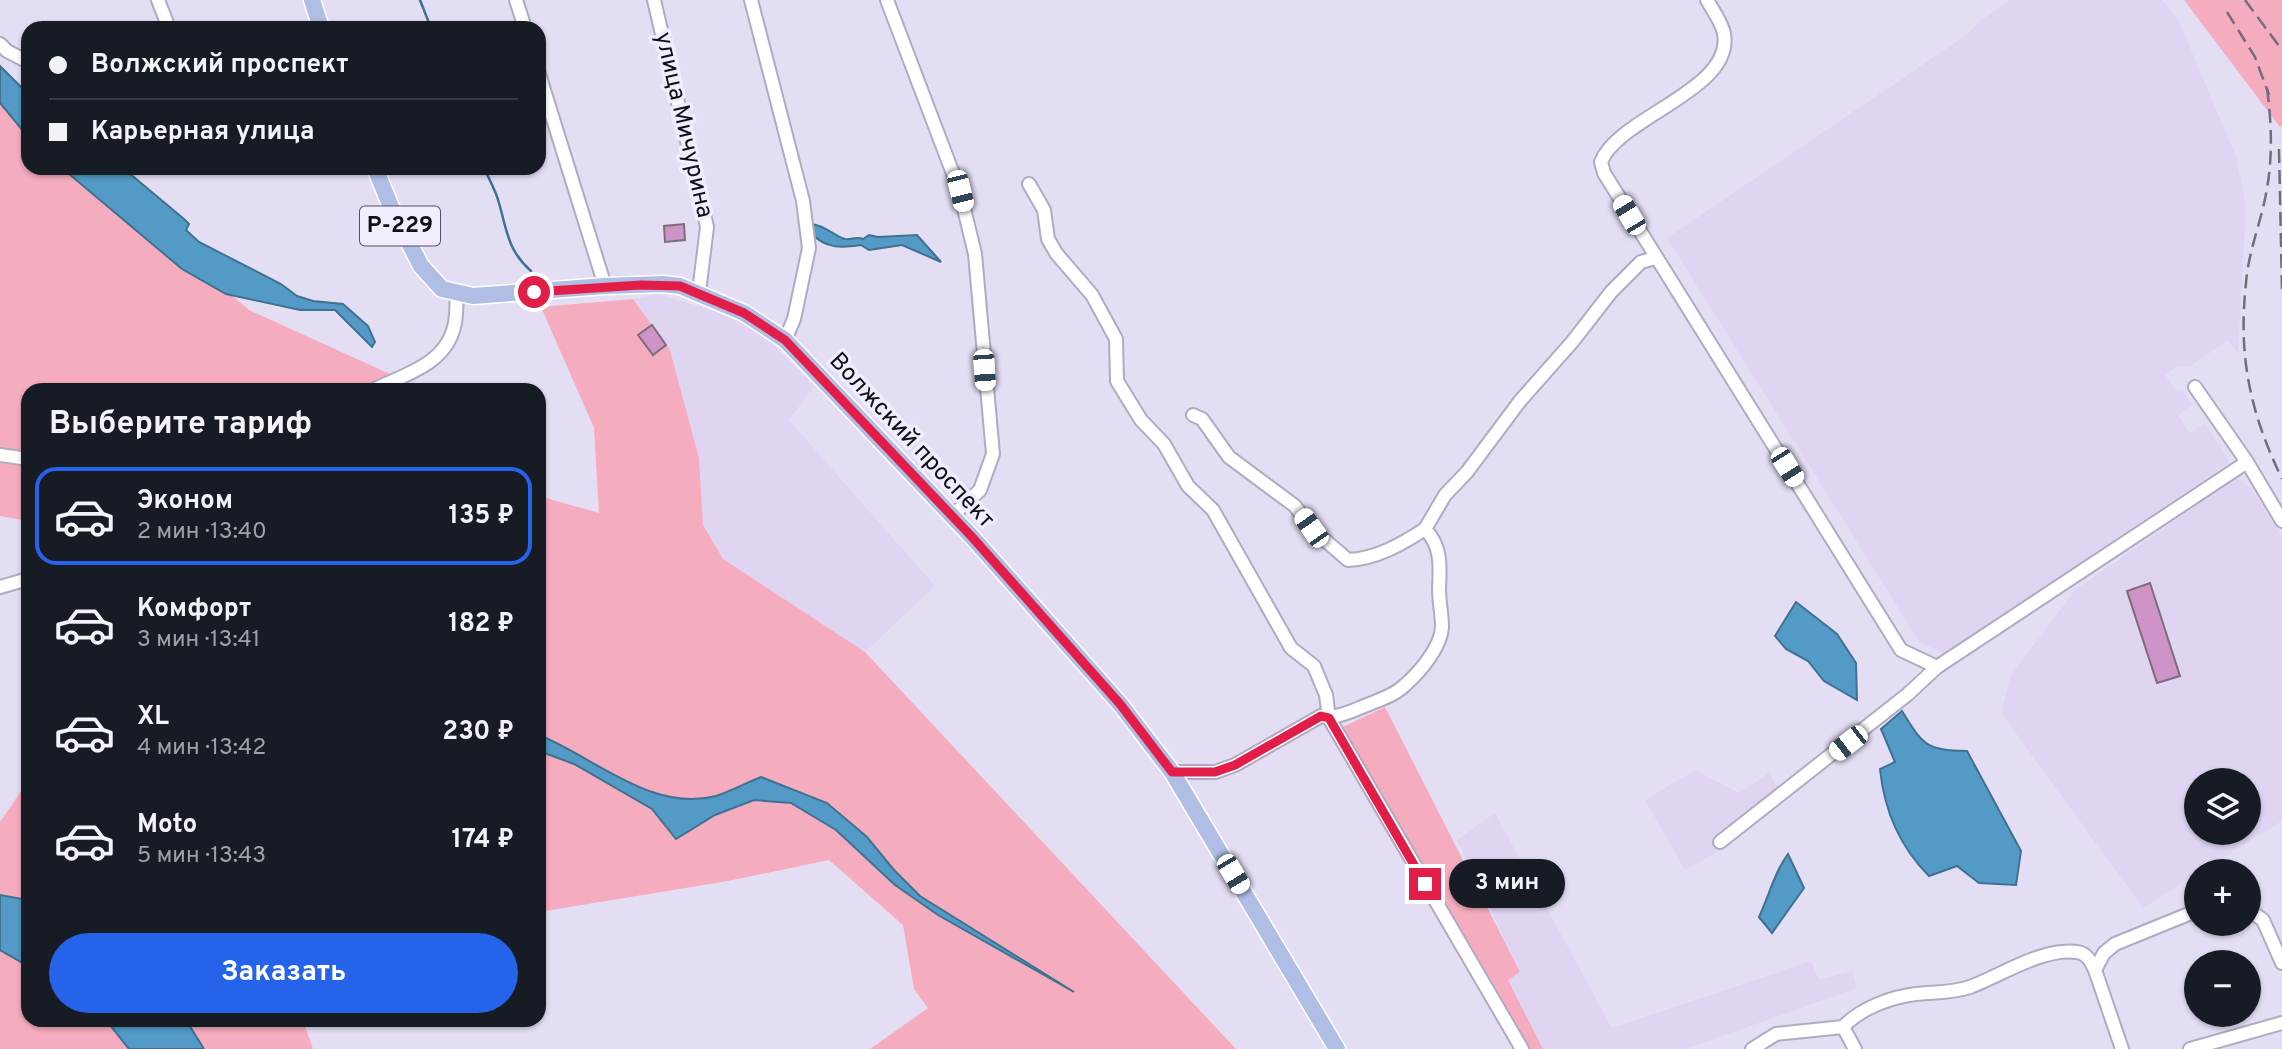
<!DOCTYPE html>
<html lang="ru">
<head>
<meta charset="utf-8">
<style>
	body { margin:0; font-family:Overpass,sans-serif; background:#242831; color:#f1f3f6; height:100vh; display:flex; flex-direction:column; font-size:26px; white-space:nowrap }
	* { box-sizing:border-box; margin:0 }
	p { font-size:23px; color:#9ea1a6 }
	.icon { flex:none; width:38px; height:38px; fill:none; stroke:currentColor; stroke-width:2; stroke-linecap:round; stroke-linejoin:round }
	.map { position:relative; flex:1; overflow:hidden }
	.side { position:absolute; left:21px; top:383px; width:525px; height:644px; display:flex; flex-direction:column; background:#171b24; border-radius:21px; box-shadow:0 2px 5px #0004 }
	.side>* { flex:none }
	.banner { position:absolute; left:21px; top:21px; width:525px; height:154px; border-radius:21px; box-shadow:0 2px 5px #0004; display:grid; align-content:center; height:154px; padding:0 28px; background:#171b24 }
	.controls { position:absolute; left:2184px; top:768px; display:grid; gap:14px }
	.controls a { display:grid; place-items:center; width:77px; height:77px; border-radius:50%; background:#171b24; box-shadow:0 2px 5px #0004; font-size:35px }
	.end { position:absolute; width:32px; height:32px; margin:-16px; border:9px solid #e11d48; background:#fff; box-shadow:0 0 0 4px #fff }
	.from { border-radius:50% }
	.bubble { position:absolute; height:49px; border-radius:24px; background:#171b24; box-shadow:0 2px 5px #0004; font-size:23px; font-weight:700; line-height:49px; text-align:center }
	.car { position:absolute; width:21px; height:42px; margin:-21px -10px; border-radius:9px; box-shadow:0 0 5px 2px #0007; background:linear-gradient(#fff 24%,#345 0 40%,#fff 0 76%,#345 0 86%,#fff 0) }
	.banner b { display:flex; align-items:center; gap:24px; height:66px; font-size:26px }
	.banner b+b { border-top:2px solid #363941 }
	.banner i { width:18px; height:18px; background:#f1f3f6 }
	ul { padding:0; list-style:none }
	li { display:flex; align-items:center; gap:21px; height:98px; margin:0 14px 10px; padding:0 14px; border:4px solid transparent; border-radius:21px }
	li div { flex:1 }
	li b { display:block; font-size:26px }
	li em { font-style:normal; font-weight:700 }
	li.active { border-color:#2563eb }
	li>.icon { width:63px; height:63px; stroke-width:1.5 }
	h2 { padding:0 28px; font-size:32px; line-height:84px }
	.action { display:flex; gap:14px; margin-top:auto; padding:14px 28px }
	.action a { flex:1; height:80px; border-radius:42px; background:#2563eb; color:#fff; font-size:28px; font-weight:700; line-height:80px; text-align:center }
	.map>svg:first-child { display:block }
	.built { fill:#dfd5f3; fill-rule:evenodd }
	.green { fill:#f6acbf }
	.water { fill:#539bc6; stroke:#3f7191; stroke-width:2 }
	.lines { fill:none; stroke-linecap:round; stroke-linejoin:round }
	.stream { stroke:#3f7191; stroke-width:2.5 }
	.building { fill:#ce94c7; stroke:#7d6c7b; stroke-width:2 }
	.minor-casing { stroke:#b1aac0; stroke-width:16 }
	.major-casing { stroke:#fff; stroke-width:19 }
	.minor { stroke:#fff; stroke-width:12 }
	.major { stroke:#b0bee6; stroke-width:16 }
	.rail { stroke:#716d7b; stroke-width:2.5; stroke-dasharray:14 7; stroke-linecap:butt }
	.route { stroke:#e11d48; stroke-width:9 }
	.labels { text-anchor:middle; dominant-baseline:central; stroke-width:7; stroke-linejoin:round; paint-order:stroke }
	.shield { fill:#f1ecfe; stroke:#54515c; stroke-width:2 }
	.shield-label { font-size:23px; font-weight:bold; fill:#110e16 }
	.street-label { font-size:24px; fill:#110e16; stroke:#f1ecfe }
</style>
</head>
<body>
<div class="map">
<svg width="2282" height="1049" viewBox="0 0 2282 1049">
	<rect width="100%" height="100%" fill="#e4def4"/>
	<g class="built">
		<polygon points="2010,0 2162,0 2178,19 2237,159 2246,208 2238,354 2228,340 2189,367 2177,366 2165,375 2178,393 2182,390 2192,405 2178,415 2190,433 2205,423 2230,462 1945,653 1920,643 1667,238 1968,34 1977,23"/>
		<polygon points="658,294 717,312 746,326 770,342 814,386 789,420 935,586 865,652 723,559 703,525 699,458 670,350 633,299"/>
		<path d="M2236,478l14,9 32,49v285l-81,50 -5,1v2l-53,34 -142,-195 10,-38 65,-86zM2196,780h53v53h-53z"/>
		<polygon points="1695,770 1739,793 1769,773 1785,800 1712,855 1685,870 1645,800"/>
		<polygon points="1495,813 1612,1028 1811,961 1819,980 1852,971 1857,988 1686,1049 1543,1049 1508,980 1520,972 1457,840"/>
	</g>
	<g class="green">
		<polygon points="2184,0 2282,0 2282,126 2280,127"/>
		<polygon points="0,101 28,125 28,168 80,168 249,310 412,384 411,390 28,390 28,521 0,516"/>
		<polygon points="633,299 670,350 699,458 703,525 723,559 865,652 1236,1049 870,1049 928,1008 914,989 903,925 829,860 728,881 539,912 539,496 599,513 594,428 541,307"/>
		<polygon points="1385,707 1520,972 1508,980 1543,1049 1525,1049 1330,733"/>
		<polygon points="28,781 28,1020 303,1020 313,1049 0,1049 0,822"/>
	</g>
	<g class="water">
		<polygon points="0,66 28,94 28,137 0,103"/>
		<polygon points="62,168 123,168 184,219 189,224 186,230 199,242 281,284 297,296 313,301 343,304 368,326 375,342 372,347 335,310 300,310 226,294 182,269"/>
		<path d="M811,224c16,2 23,12 34,15 7,1 11,-3 18,0l6,-4 9,2 39,-2 24,27 -39,-17 -33,5 -8,-5c-20,3 -35,4 -50,-12z"/>
		<polygon points="1796,602 1837,634 1856,663 1857,700 1824,681 1808,661 1786,649 1775,636"/>
		<path d="M1902,711c21,34 23,39 65,40l54,100 -5,34 -37,-2 -22,-17 -28,10c-29,-29 -45,-67 -49,-107l15,-7 -14,-33z"/>
		<path d="M539,735c55,22 113,78 177,61 15,-5 30,-13 45,-19l66,26 40,34 27,33 26,26 154,96 -136,-77 -43,-30 -59,-55 -45,-27 -37,-3 -39,15 -39,24 -24,-30 -78,-45 -35,-13z"/>
		<path d="M1788,854l16,34 -32,45 -13,-16c10,-21 15,-44 29,-63z"/>
		<polygon points="0,895 28,900 28,966 0,950"/>
		<polygon points="106,1020 186,1020 204,1049 129,1049"/>
	</g>
	<g class="lines">
		<g class="stream">
			<polyline points="420,0 431,28"/>
			<path d="M484,168c5,11 12,23 15,35 8,28 9,48 32,68"/>
		</g>
	</g>
	<g class="building">
		<polygon points="684,224 685,240 665,242 664,226"/>
		<polygon points="652,325 666,345 653,355 638,335"/>
		<polygon points="2150,583 2180,676 2157,683 2127,591"/>
	</g>
	<g class="lines">
		<defs>
			<g id="minor">
				<polyline points="158,0 169,28"/>
				<polyline points="516,0 525,28"/>
				<polyline points="654,0 707,227 699,292"/>
				<polyline points="751,0 803,201 809,248 794,319 785,340"/>
				<polyline points="887,0 960,192 975,254 993,454 980,490 951,517"/>
				<path d="M1707,0c6,11 15,22 17,34 10,56 -106,83 -123,128l3,11 297,477 36,17 310,-205"/>
				<polyline points="0,44 7,51 28,62"/>
				<polyline points="539,74 605,286"/>
				<polyline points="1029,184 1044,210 1048,239 1056,253 1092,295 1116,339 1117,381 1141,420 1164,444 1188,486 1213,510 1291,648 1314,666 1326,695 1329,718 1522,1049"/>
				<polyline points="2195,387 2247,462 2282,521"/>
				<path d="M373,390c30,-15 72,-25 81,-63 3,-10 2,-22 3,-33"/>
				<path d="M1193,415l9,4 27,38 66,49 16,22 37,32c28,-1 54,-16 77,-31"/>
				<polyline points="0,455 28,459"/>
				<polyline points="0,587 28,579"/>
				<path d="M1172,772h43l20,-7 86,-49c13,3 29,-4 41,-9 14,-6 32,-11 43,-22 15,-13 36,-38 37,-58 0,-13 -3,-25 -3,-38 1,-24 3,-42 -14,-60l20,-34 22,-23 53,-71 53,-60 38,-49 30,-30 14,-4"/>
				<polyline points="1720,842 1908,694 1937,667"/>
				<polyline points="2249,910 2263,920 2282,963"/>
				<polyline points="2095,970 2122,1049"/>
				<polyline points="1843,1027 1855,1049"/>
				<path d="M1752,1049l24,-15 67,-7c18,-19 48,-30 73,-33 18,-2 37,-1 54,-7 30,-11 73,-40 107,-35 10,1 14,10 18,18l9,-17 11,-9 81,-33"/>
				<polyline points="2190,1049 2282,1023"/>
			</g>
			<g id="major">
				<polyline points="312,0 321,28"/>
				<polyline points="375,168 391,207 421,266 442,289 473,296 605,286 663,284 680,286 744,313 785,340 972,537 1120,704 1172,772 1337,1049"/>
			</g>
		</defs>
		<use href="#minor" class="minor-casing"/>
		<use href="#major" class="major-casing"/>
		<use href="#minor" class="minor"/>
		<use href="#major" class="major"/>
		<g class="rail">
			<polyline points="2245,0 2282,50"/>
			<polyline points="2227,12 2255,57 2269,95"/>
			<path d="M2267,88c5,38 6,73 -2,111 -6,28 -17,56 -19,84 -8,74 4,129 36,196"/>
			<polyline points="2279,149 2282,290"/>
		</g>
	</g>
	<g class="lines">
		<polyline class="route" points="534,292 641,285 680,286 744,313 785,340 972,537 1120,704 1172,772 1215,772 1235,765 1321,716 1329,718 1425,884"/>
	</g>
	<g class="labels">
		<rect class="shield" x="360" y="206.5" width="80" height="39" rx="5"/>
		<g class="shield-label">
			<text x="400" y="226">Р-229</text>
		</g>
		<g class="street-label">
			<text transform="translate(683 125) rotate(77)">улица Мичурина</text>
			<text transform="translate(911 441) rotate(47)">Волжский проспект</text>
		</g>
	</g>
</svg>
<div class="controls">
<a><svg class="icon" aria-label="layers" viewBox="0 0 24 24"><path d="M12 4l9 5-9 5-9-5zM3 14l9 5 9-5"/></svg></a>
<a>+</a>
<a>−</a>
</div>
<i class="end from" style="left:534px;top:292px"></i>
<i class="end" style="left:1425px;top:884px"></i>
<div class="bubble" style="left:1449px;top:859px;width:116px">3 мин</div>
<i class="car" style="left:960px;top:191px;rotate:166deg"></i>
<i class="car" style="left:1629px;top:215px;rotate:329deg"></i>
<i class="car" style="left:984px;top:370px;rotate:176deg"></i>
<i class="car" style="left:1787px;top:467px;rotate:148deg"></i>
<i class="car" style="left:1311px;top:528px;rotate:325deg"></i>
<i class="car" style="left:1848px;top:743px;rotate:232deg"></i>
<i class="car" style="left:1233px;top:874px;rotate:149deg"></i>
<div class="banner">
<b><i class="from"></i>Волжский проспект</b>
<b><i></i>Карьерная улица</b>
</div>
<section class="side">
<h2>Выберите тариф</h2>
<ul>
<li class="active"><svg class="icon" aria-label="car" viewBox="0 0 24 24"><path d="M5 17H2v-5l4-1 3-4h7l3 4 3 1v5h-3M9 17h6M6 11h13"/><circle cx="7" cy="17" r="2"/><circle cx="17" cy="17" r="2"/></svg><div><b>Эконом</b><p>2 мин · 13:40</p></div><em>135 ₽</em></li>
<li><svg class="icon" aria-label="car" viewBox="0 0 24 24"><path d="M5 17H2v-5l4-1 3-4h7l3 4 3 1v5h-3M9 17h6M6 11h13"/><circle cx="7" cy="17" r="2"/><circle cx="17" cy="17" r="2"/></svg><div><b>Комфорт</b><p>3 мин · 13:41</p></div><em>182 ₽</em></li>
<li><svg class="icon" aria-label="car" viewBox="0 0 24 24"><path d="M5 17H2v-5l4-1 3-4h7l3 4 3 1v5h-3M9 17h6M6 11h13"/><circle cx="7" cy="17" r="2"/><circle cx="17" cy="17" r="2"/></svg><div><b>XL</b><p>4 мин · 13:42</p></div><em>230 ₽</em></li>
<li><svg class="icon" aria-label="car" viewBox="0 0 24 24"><path d="M5 17H2v-5l4-1 3-4h7l3 4 3 1v5h-3M9 17h6M6 11h13"/><circle cx="7" cy="17" r="2"/><circle cx="17" cy="17" r="2"/></svg><div><b>Moto</b><p>5 мин · 13:43</p></div><em>174 ₽</em></li>
</ul>
<div class="action"><a>Заказать</a></div>
</section>
</div>
</body>
</html>
